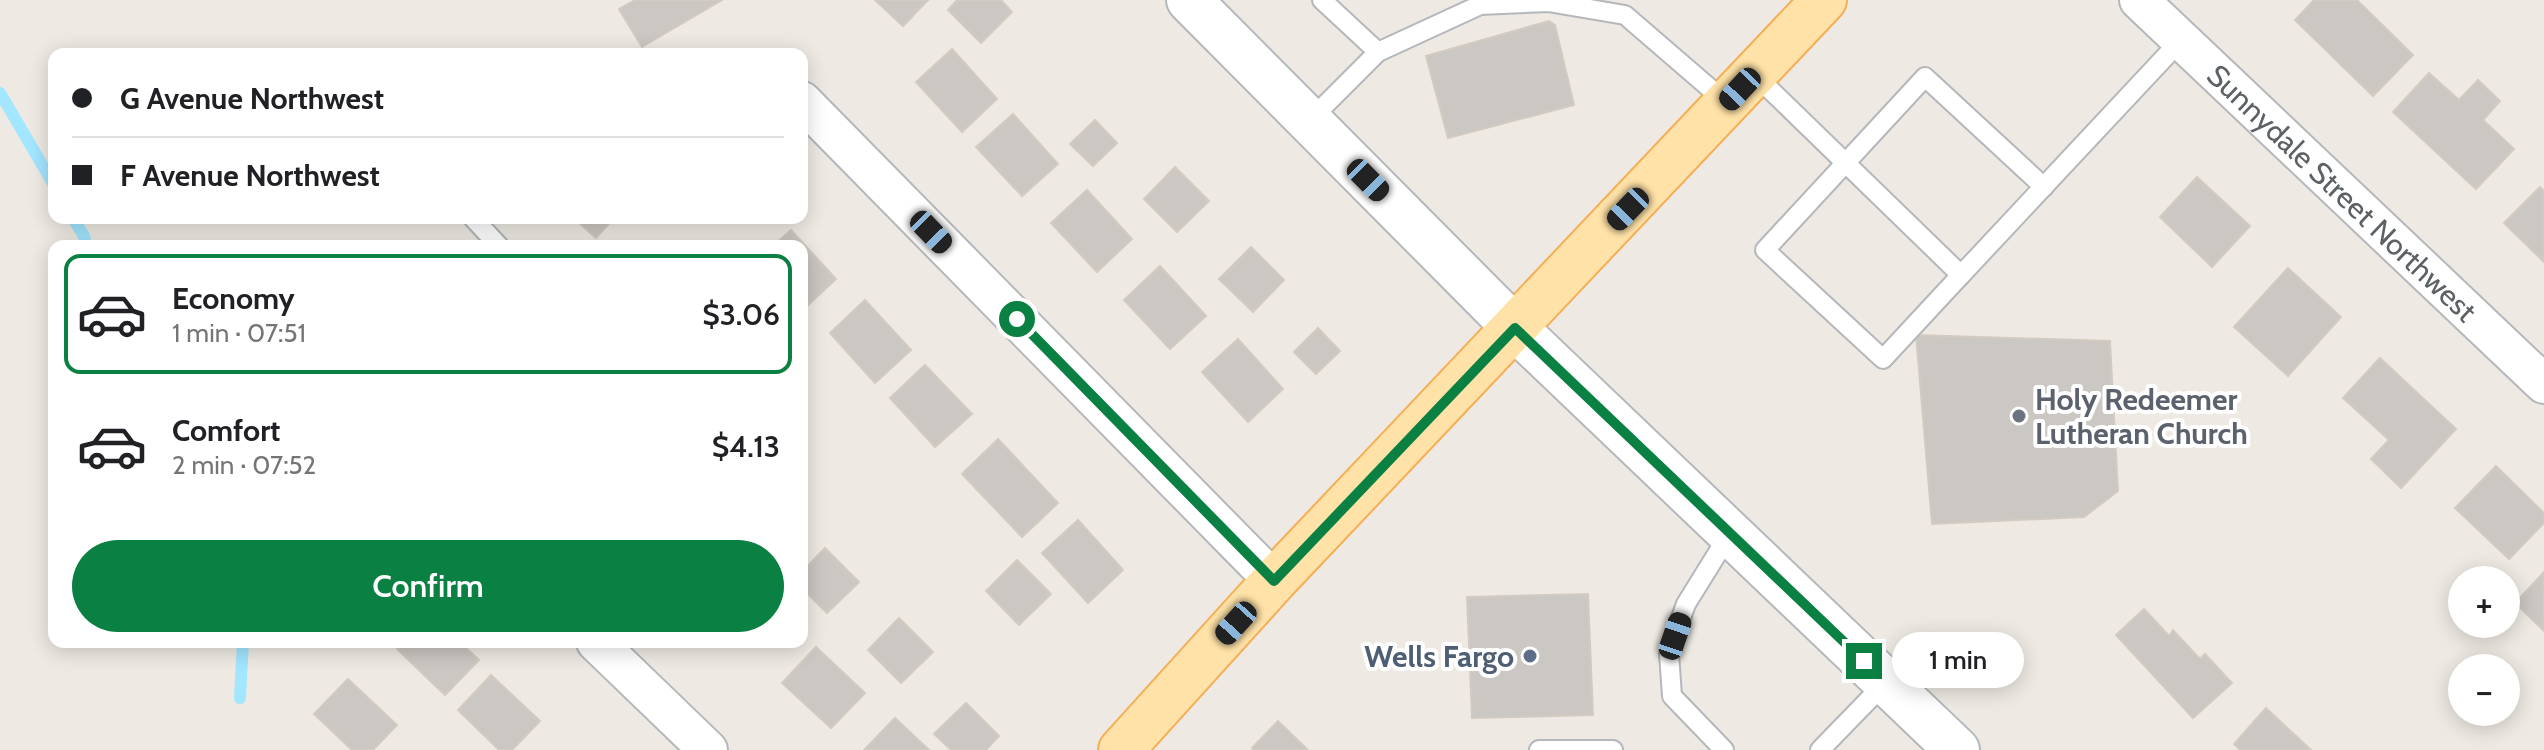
<!DOCTYPE html>
<html lang="en">
<head>
<meta charset="utf-8">
<style>
	body { margin:0; font-family:Cabin,sans-serif; background:#f2f2f2; color:#202124; height:100vh; display:flex; flex-direction:column; font-size:30px; white-space:nowrap }
	* { box-sizing:border-box; margin:0 }
	p { font-size:26px; color:#757577 }
	.icon { flex:none; width:44px; height:44px; fill:none; stroke:currentColor; stroke-width:2; stroke-linecap:round; stroke-linejoin:round }
	.map { position:relative; flex:1; overflow:hidden }
	.drawer { position:absolute; left:48px; top:240px; width:760px; height:408px; display:flex; flex-direction:column; background:#fff; border-radius:16px; box-shadow:0 4px 20px #0003 }
	.drawer>* { flex:none }
	.top-card { position:absolute; left:48px; top:48px; width:760px; height:176px; border-radius:16px; box-shadow:0 4px 20px #0003; display:grid; align-content:center; height:176px; padding:0 24px; background:#fff }
	.controls { position:absolute; left:2448px; top:566px; display:grid; gap:16px }
	.controls a { display:grid; place-items:center; width:72px; height:72px; border-radius:50%; background:#fff; box-shadow:0 4px 20px #0003; font-size:40px }
	.end { position:absolute; width:36px; height:36px; margin:-18px; border:10px solid #0b8043; background:#fff; box-shadow:0 0 0 4px #fff }
	.from { border-radius:50% }
	.bubble { position:absolute; height:56px; border-radius:28px; background:#fff; box-shadow:0 4px 20px #0003; font-size:26px; font-weight:600; line-height:56px; text-align:center }
	.car { position:absolute; width:24px; height:48px; margin:-24px -12px; border-radius:10px; box-shadow:0 0 6px 2px #0007; background:linear-gradient(#222 24%,#8ab4d8 0 40%,#222 0 76%,#8ab4d8 0 86%,#222 0) }
	.top-card b { display:flex; align-items:center; gap:28px; height:76px; font-size:30px }
	.top-card b+b { border-top:2px solid #e0e0e0 }
	.top-card i { width:20px; height:20px; background:#202124 }
	ul { padding:14px 0 0; list-style:none }
	li { display:flex; align-items:center; gap:24px; height:120px; margin:0 16px 12px; padding:0 8px; border:4px solid transparent; border-radius:16px }
	li div { flex:1 }
	li b { display:block; font-size:30px }
	li em { font-style:normal; font-weight:600 }
	li.on { border-color:#0b8043 }
	li>.icon { width:72px; height:72px; stroke-width:1.5 }
	.primary-button { display:flex; gap:16px; margin-top:auto; padding:16px 24px }
	.primary-button a { flex:1; height:92px; border-radius:48px; background:#0b8043; color:#fff; font-size:32px; font-weight:600; line-height:92px; text-align:center }
	.map>svg:first-child { display:block }
	.lines { fill:none; stroke-linecap:round; stroke-linejoin:round }
	.stream { stroke:#a2e6ff; stroke-width:12 }
	.building { fill:#cbc7c2; stroke:#d3cbc1; stroke-width:2 }
	.lane-casing { stroke:#b4b7bb; stroke-width:22 }
	.street-casing { stroke:#b4b7bb; stroke-width:42 }
	.secondary-casing { stroke:#b2b8bb; stroke-width:48 }
	.primary-casing { stroke:#f5ae56; stroke-width:48 }
	.lane { stroke:#fff; stroke-width:18 }
	.street { stroke:#fff; stroke-width:38 }
	.secondary { stroke:#fff; stroke-width:44 }
	.primary { stroke:#ffe2a7; stroke-width:44 }
	.route { stroke:#0b8043; stroke-width:10 }
	.worship-dot { fill:#6b7280; stroke:#fff; stroke-width:3 }
	.service-dot { fill:#5c6f8a; stroke:#fff; stroke-width:3 }
	.labels { text-anchor:middle; dominant-baseline:central; stroke-width:8; stroke-linejoin:round; paint-order:stroke }
	.street-label { font-size:30px; fill:#5b6164; stroke:#fff }
	.worship-label { font-size:30px; font-weight:bold; fill:#5b616d; stroke:#fff; text-anchor:start }
	.service-label { font-size:30px; font-weight:bold; fill:#4e5e75; stroke:#fff; text-anchor:end }
</style>
</head>
<body>
<div class="map">
<svg width="2544" height="750" viewBox="0 0 2544 750">
	<rect width="100%" height="100%" fill="#eeeae3"/>
	<g class="lines">
		<g class="stream">
			<polyline points="0,93 54,185"/>
			<polyline points="73,218 84,236 86,246"/>
			<polyline points="240,698 243,642"/>
		</g>
	</g>
	<g class="building">
		<polygon points="635,0 722,0 642,47 619,9"/>
		<polygon points="875,0 928,0 903,26"/>
		<polygon points="957,0 1001,0 1012,12 981,43 948,10"/>
		<polygon points="2314,0 2357,0 2413,55 2373,96 2295,20"/>
		<polygon points="1549,21 1555,25 1574,105 1448,138 1426,56"/>
		<polygon points="952,49 997,99 962,132 916,82"/>
		<polygon points="2429,73 2459,100 2478,80 2500,101 2483,120 2514,149 2476,189 2393,112"/>
		<polygon points="1013,114 1058,164 1022,196 976,147"/>
		<polygon points="1095,120 1117,143 1093,166 1070,144"/>
		<polygon points="1175,167 1209,201 1177,232 1144,199"/>
		<polygon points="2197,177 2250,226 2212,267 2160,217"/>
		<polygon points="2540,187 2544,191 2544,262 2504,223"/>
		<polygon points="1087,190 1132,239 1097,272 1051,223"/>
		<polygon points="574,218 614,218 596,238"/>
		<polygon points="791,230 836,279 802,311 802,246 773,246"/>
		<polygon points="1251,247 1284,280 1253,312 1219,279"/>
		<polygon points="1160,266 1206,316 1170,349 1124,300"/>
		<polygon points="2288,268 2341,317 2288,376 2234,327"/>
		<polygon points="865,300 911,350 875,383 830,333"/>
		<polygon points="1318,328 1340,351 1316,374 1294,352"/>
		<polygon points="1916,335 2110,341 2118,491 2084,517 1932,524"/>
		<polygon points="1238,339 1283,389 1248,422 1202,372"/>
		<polygon points="2380,358 2456,429 2401,488 2371,459 2389,440 2343,398"/>
		<polygon points="925,365 972,414 935,447 890,398"/>
		<polygon points="998,439 1058,503 1022,537 962,474"/>
		<polygon points="2496,466 2544,513 2544,523 2509,559 2455,508"/>
		<polygon points="1078,520 1123,570 1088,603 1042,553"/>
		<polygon points="825,548 859,582 827,613 802,588 802,572"/>
		<polygon points="1017,560 1051,594 1019,625 986,591"/>
		<polygon points="2544,572 2544,631 2515,603"/>
		<polygon points="1588,594 1593,715 1472,718 1467,597"/>
		<polygon points="2144,609 2169,636 2173,630 2200,659 2205,654 2232,683 2193,718 2116,635"/>
		<polygon points="899,618 933,652 901,683 868,650"/>
		<polygon points="403,642 460,642 479,660 445,695 397,649"/>
		<polygon points="816,647 865,693 831,728 782,683"/>
		<polygon points="491,675 540,721 512,750 499,750 458,710"/>
		<polygon points="348,679 397,725 373,750 352,750 314,714"/>
		<polygon points="966,703 999,736 986,750 951,750 934,734"/>
		<polygon points="2266,708 2311,750 2240,750 2234,744"/>
		<polygon points="895,718 929,750 864,750"/>
		<polygon points="1278,721 1308,750 1254,750 1252,748"/>
	</g>
	<g class="lines">
		<defs>
			<g id="lane">
				<polyline points="1322,0 1378,52"/>
				<polyline points="1754,74 1961,275 2181,40"/>
				<polyline points="1309,121 1378,52 1480,5 1548,2 1625,15 1727,103"/>
				<polyline points="473,218 499,246"/>
				<polyline points="1961,275 1883,359 1765,250 1925,77 2044,187"/>
				<polyline points="1539,750 1613,750"/>
				<polyline points="1724,750 1672,696 1669,654 1681,618 1686,604 1730,533"/>
				<polyline points="1820,750 1886,682"/>
			</g>
			<g id="street">
				<path id="s1" d="M2139,0l405,384"/>
				<polyline points="802,101 1274,581"/>
				<polyline points="596,642 708,750"/>
			</g>
			<polyline id="secondary" points="1189,0 1515,328 1957,750"/>
			<polyline id="primary" points="1121,750 1274,581 1824,0"/>
		</defs>
		<use href="#lane" class="lane-casing"/>
		<use href="#street" class="street-casing"/>
		<use href="#secondary" class="secondary-casing"/>
		<use href="#primary" class="primary-casing"/>
		<use href="#lane" class="lane"/>
		<use href="#street" class="street"/>
		<use href="#secondary" class="secondary"/>
		<use href="#primary" class="primary"/>
	</g>
	<g class="lines">
		<polyline class="route" points="1017,319 1274,581 1515,328 1864,661"/>
	</g>
	<circle class="worship-dot" cx="2019" cy="416" r="8"/>
	<circle class="service-dot" cx="1530" cy="656" r="8"/>
	<g class="labels">
		<g class="street-label">
			<text stroke="none"><textPath href="#s1" startOffset="280">Sunnydale Street Northwest</textPath></text>
		</g>
		<g class="worship-label">
			<text x="2035" y="399">Holy Redeemer<tspan x="2035" dy="34">Lutheran Church</tspan></text>
		</g>
		<g class="service-label">
			<text x="1514" y="656">Wells Fargo</text>
		</g>
	</g>
</svg>
<div class="controls">
<a>+</a>
<a>−</a>
</div>
<i class="end from" style="left:1017px;top:319px"></i>
<i class="end" style="left:1864px;top:661px"></i>
<div class="bubble" style="left:1892px;top:632px;width:132px">1 min</div>
<i class="car" style="left:1740px;top:89px;rotate:223deg"></i>
<i class="car" style="left:1368px;top:180px;rotate:135deg"></i>
<i class="car" style="left:1628px;top:209px;rotate:224deg"></i>
<i class="car" style="left:931px;top:232px;rotate:136deg"></i>
<i class="car" style="left:1236px;top:623px;rotate:222deg"></i>
<i class="car" style="left:1675px;top:636px;rotate:19deg"></i>
<div class="top-card">
<b><i class="from"></i>G Avenue Northwest</b>
<b><i></i>F Avenue Northwest</b>
</div>
<section class="drawer">
<ul>
<li class="on"><svg class="icon" aria-label="car" viewBox="0 0 24 24"><path d="M5 17H2v-5l4-1 3-4h7l3 4 3 1v5h-3M9 17h6M6 11h13"/><circle cx="7" cy="17" r="2"/><circle cx="17" cy="17" r="2"/></svg><div><b>Economy</b><p>1 min · 07:51</p></div><em>$3.06</em></li>
<li><svg class="icon" aria-label="car" viewBox="0 0 24 24"><path d="M5 17H2v-5l4-1 3-4h7l3 4 3 1v5h-3M9 17h6M6 11h13"/><circle cx="7" cy="17" r="2"/><circle cx="17" cy="17" r="2"/></svg><div><b>Comfort</b><p>2 min · 07:52</p></div><em>$4.13</em></li>
</ul>
<div class="primary-button"><a>Confirm</a></div>
</section>
</div>
</body>
</html>
